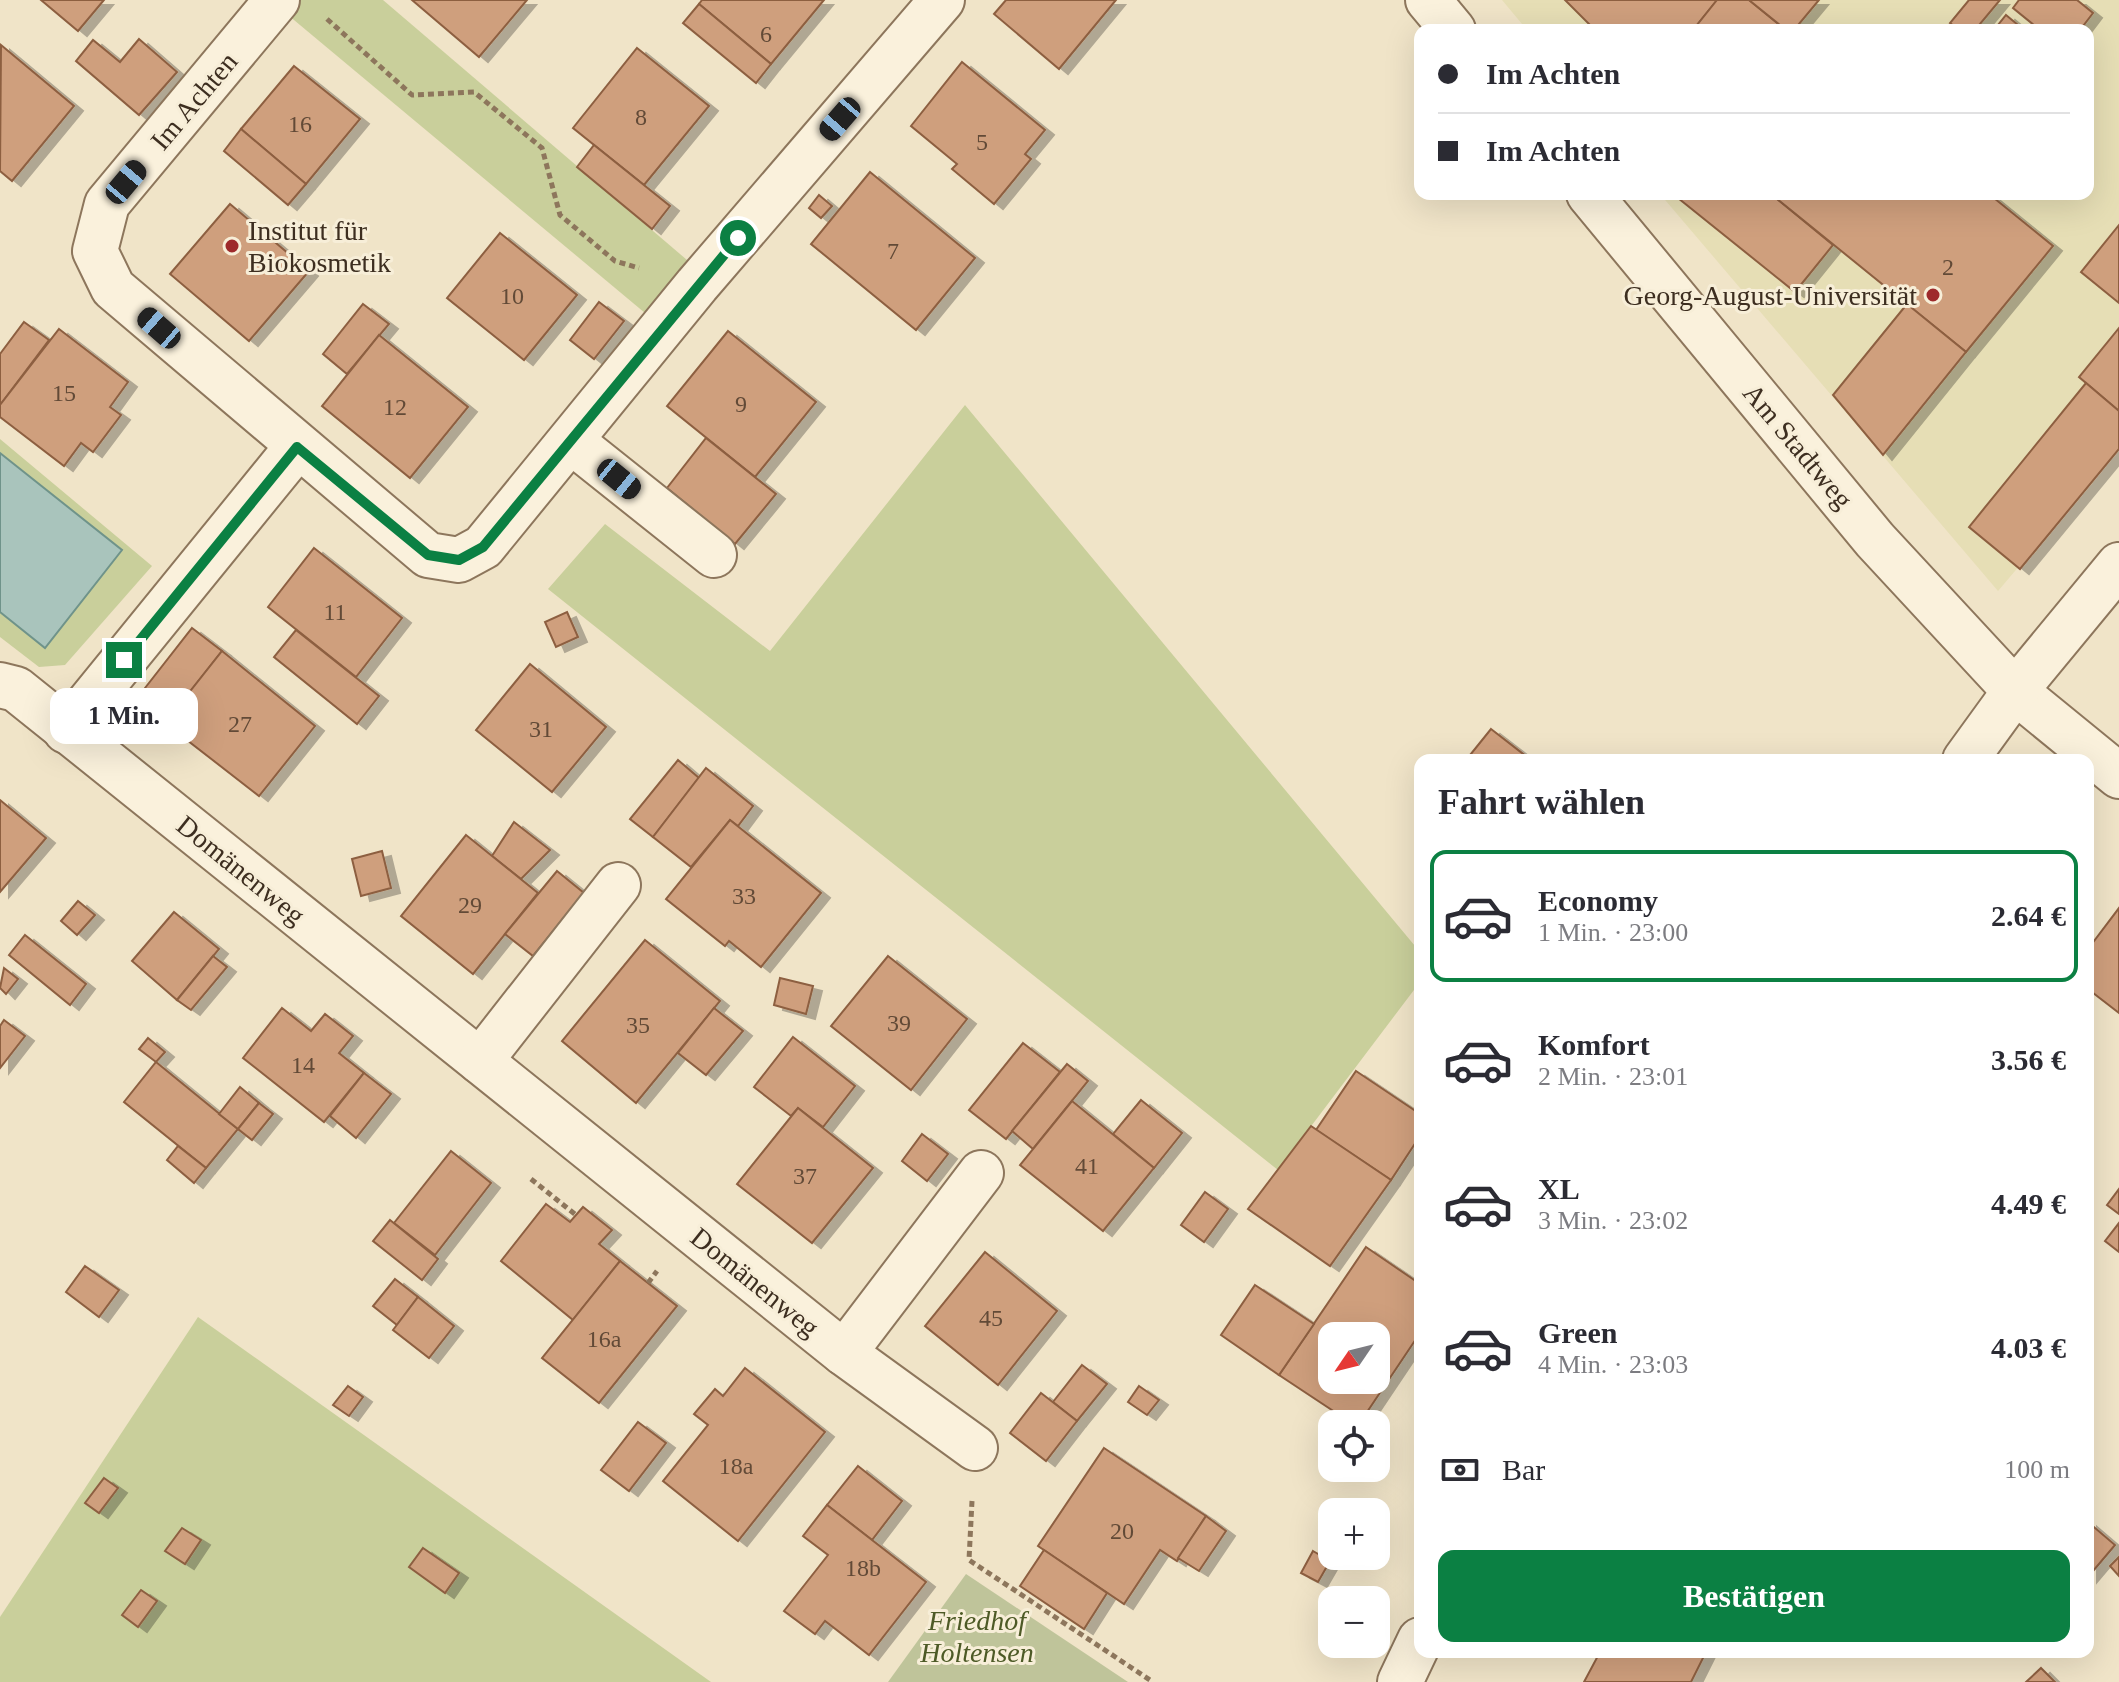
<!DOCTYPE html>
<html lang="de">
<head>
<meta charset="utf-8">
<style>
	body { margin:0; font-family:"Times New Roman",serif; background:#f2f2f3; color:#2b2b33; height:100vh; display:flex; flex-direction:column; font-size:30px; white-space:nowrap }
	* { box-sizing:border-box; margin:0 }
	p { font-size:26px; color:#7c7c81 }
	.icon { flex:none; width:44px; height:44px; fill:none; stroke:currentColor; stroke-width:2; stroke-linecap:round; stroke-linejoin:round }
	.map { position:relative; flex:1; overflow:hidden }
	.sheet { position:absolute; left:1414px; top:754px; width:680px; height:904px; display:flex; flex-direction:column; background:#fff; border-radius:16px; box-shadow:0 8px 32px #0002 }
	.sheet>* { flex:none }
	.hud { position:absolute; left:1414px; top:24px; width:680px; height:176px; border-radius:16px; box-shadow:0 8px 32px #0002; display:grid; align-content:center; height:176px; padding:0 24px; background:#fff }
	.needle { width:52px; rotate:235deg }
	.buttons { position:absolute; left:1318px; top:1322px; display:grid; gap:16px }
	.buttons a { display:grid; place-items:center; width:72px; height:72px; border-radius:16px; background:#fff; box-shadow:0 8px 32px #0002; font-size:40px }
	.end { position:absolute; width:36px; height:36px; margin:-18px; border:10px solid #0b8043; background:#fff; box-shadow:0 0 0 4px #fff }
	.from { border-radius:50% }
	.bubble { position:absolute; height:56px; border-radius:16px; background:#fff; box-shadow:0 8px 32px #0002; font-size:26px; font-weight:700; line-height:56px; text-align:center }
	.car { position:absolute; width:24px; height:48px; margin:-24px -12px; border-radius:10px; box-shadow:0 0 6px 2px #0007; background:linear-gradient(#222 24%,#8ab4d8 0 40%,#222 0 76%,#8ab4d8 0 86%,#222 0) }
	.hud b { display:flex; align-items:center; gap:28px; height:76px; font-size:30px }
	.hud b+b { border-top:2px solid #e1e1e2 }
	.hud i { width:20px; height:20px; background:#2b2b33 }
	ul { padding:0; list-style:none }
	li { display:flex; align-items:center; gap:24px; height:132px; margin:0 16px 12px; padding:0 8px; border:4px solid transparent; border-radius:16px }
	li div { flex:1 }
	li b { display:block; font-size:30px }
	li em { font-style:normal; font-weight:700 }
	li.on { border-color:#0b8043 }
	li>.icon { width:72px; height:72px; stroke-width:1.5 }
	h2 { padding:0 24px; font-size:36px; line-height:96px }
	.pay { display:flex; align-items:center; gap:20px; height:88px; padding:0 24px; font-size:30px }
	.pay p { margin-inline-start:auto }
	.cta { display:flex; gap:16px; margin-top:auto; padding:16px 24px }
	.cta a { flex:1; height:92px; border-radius:16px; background:#0b8043; color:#fff; font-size:32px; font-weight:700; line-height:92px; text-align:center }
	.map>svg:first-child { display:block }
	.farmland { fill:#e6deb5 }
	.green { fill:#c9cf9b }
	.cemetery { fill:#bfc49a }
	.water { fill:#a9c4bc; stroke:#6f938a; stroke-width:2 }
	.building { fill:#cf9f7d; stroke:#8d5f41; stroke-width:2; fill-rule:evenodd; filter:url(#shadow) }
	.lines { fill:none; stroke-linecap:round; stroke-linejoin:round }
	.minor-casing { stroke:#8d765c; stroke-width:48 }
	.path { stroke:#8d765c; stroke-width:5; stroke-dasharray:6 4; stroke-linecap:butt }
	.minor { stroke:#faf1dc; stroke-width:44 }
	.route { stroke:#0b8043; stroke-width:10 }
	.poi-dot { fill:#9e2a2b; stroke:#f7eed8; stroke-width:3 }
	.labels { text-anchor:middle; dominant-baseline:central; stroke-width:6; stroke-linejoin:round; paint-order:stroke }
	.number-label { font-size:24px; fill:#624a37 }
	.street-label { font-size:28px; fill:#3d2e20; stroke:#f7eed8 }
	.poi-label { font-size:28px; fill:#3d2e20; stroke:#f7eed8; text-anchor:start }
	.park-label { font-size:28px; font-style:italic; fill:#4d5a26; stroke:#f7eed8 }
</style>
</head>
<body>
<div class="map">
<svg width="2119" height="1682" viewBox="0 0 2119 1682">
	<defs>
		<filter id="shadow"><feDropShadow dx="9" dy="5" stdDeviation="0" flood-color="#0004"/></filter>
	</defs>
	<rect width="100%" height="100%" fill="#f0e4c8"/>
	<polygon class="farmland" points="1502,0 2119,0 2119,449 1998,591 1660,194 2088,194 2088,30 1527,30"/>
	<g class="green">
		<polygon points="270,0 383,0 687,260 645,313"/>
		<polygon points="965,405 1420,952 1420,982 1278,1170 548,589 605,524 770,651"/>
		<polygon points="0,439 152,566 65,665 39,667 0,637"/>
		<polygon points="198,1317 711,1682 0,1682 0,1617"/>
	</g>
	<polygon class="cemetery" points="966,1574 1128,1682 888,1682"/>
	<polygon class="water" points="0,453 122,550 45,648 0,612"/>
	<g class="building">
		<polygon points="41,0 104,0 78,31"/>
		<polygon points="412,0 527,0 479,57"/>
		<polygon points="702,0 824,0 771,64 699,4"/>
		<polygon points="1006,0 1116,0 1059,69 994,14"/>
		<polygon points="1565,0 1717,0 1693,30 1595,30"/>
		<polygon points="1717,0 1749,0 1786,30 1693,30"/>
		<polygon points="1749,0 1819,0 1794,30 1786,30"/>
		<polygon points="1969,0 2000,0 1975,30 1959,30 1950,23"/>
		<polygon points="2019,0 2077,0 2093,13 2080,30 2040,30 2013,8"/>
		<polygon points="699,4 771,64 756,83 683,23"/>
		<polygon points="2006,15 2024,30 1994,30"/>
		<polygon points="139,39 177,72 139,115 76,61 93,40 120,62"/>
		<polygon points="1,45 74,106 12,181 0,171"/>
		<polygon points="637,48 709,106 644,185 573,128"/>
		<polygon points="962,62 1045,130 1025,154 1031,159 994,204 952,169 957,164 911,126"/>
		<polygon points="294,66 360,119 306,184 241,129"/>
		<polygon points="241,129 306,184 288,205 224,151"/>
		<polygon points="594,145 670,206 652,229 577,167"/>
		<polygon points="870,172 975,258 916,330 811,244"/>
		<polygon points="1673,194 1771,194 1833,245 1795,292"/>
		<polygon points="1771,194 1989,194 2053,246 1966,352"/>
		<polygon points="819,195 832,206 821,218 809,208"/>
		<polygon points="230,204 309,271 249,341 170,274"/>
		<polygon points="2119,225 2119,303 2081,272"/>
		<polygon points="500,233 577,295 524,360 447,298"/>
		<polygon points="599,302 624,321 594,359 570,340"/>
		<polygon points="363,304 389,324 347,374 323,354"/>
		<polygon points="1907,304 1966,352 1883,455 1833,395"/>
		<polygon points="24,322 49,340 0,405 0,354"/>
		<polygon points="2119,328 2119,411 2079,377"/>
		<polygon points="59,329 128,382 110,407 121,415 93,452 81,443 64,466 0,417 0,405"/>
		<polygon points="728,331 816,402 755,477 667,406"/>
		<polygon points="379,335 468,407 410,478 322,406"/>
		<polygon points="2086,383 2119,411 2119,449 2020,569 1969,527"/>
		<polygon points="706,438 776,494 735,544 667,488"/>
		<polygon points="314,548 402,618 356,677 268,607"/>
		<polygon points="567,612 578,637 556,647 545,622"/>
		<polygon points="192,628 222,651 174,712 145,688"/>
		<polygon points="296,630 379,696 357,724 274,657"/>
		<polygon points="222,651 315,726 259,796 165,723"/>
		<polygon points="530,664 606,727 552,792 476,730"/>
		<polygon points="1491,729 1531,760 1466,760"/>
		<polygon points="678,760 699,778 653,837 630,819"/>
		<polygon points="706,768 753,806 738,826 730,820 691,867 653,837"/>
		<polygon points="0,800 46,838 0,892"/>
		<polygon points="730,820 821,893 761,967 729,941 725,946 666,899"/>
		<polygon points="514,822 550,850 521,879 492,856"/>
		<polygon points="466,835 538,893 473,974 401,916"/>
		<polygon points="382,851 391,888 361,896 352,859"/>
		<polygon points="557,871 584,893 533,956 505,934"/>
		<polygon points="78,901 95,915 77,935 61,921"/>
		<polygon points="2119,908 2119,1013 2088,989 2088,949"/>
		<polygon points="174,912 219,949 177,1000 132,961"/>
		<polygon points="25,935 86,984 70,1005 9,955"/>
		<polygon points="645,940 720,1001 636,1103 562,1041"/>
		<polygon points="213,956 227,967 191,1010 177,1000"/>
		<polygon points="888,956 967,1019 911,1090 831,1026"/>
		<polygon points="4,968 18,979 6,994 0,988"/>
		<polygon points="780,978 813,986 806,1014 774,1005"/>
		<polygon points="282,1008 311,1031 325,1014 353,1036 339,1053 364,1073 324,1122 243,1058"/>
		<polygon points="714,1008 743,1031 706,1075 678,1053"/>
		<polygon points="4,1020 25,1036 0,1068 0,1026"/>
		<polygon points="793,1037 855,1086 823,1127 798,1108 791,1116 754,1087"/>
		<polygon points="148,1038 165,1052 156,1062 139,1049"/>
		<polygon points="1023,1043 1060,1072 1006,1139 969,1110"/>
		<polygon points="156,1062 238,1129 206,1168 124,1102"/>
		<polygon points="1067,1064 1088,1081 1033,1149 1012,1131"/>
		<polygon points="1356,1071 1420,1114 1420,1136 1391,1180 1316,1130"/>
		<polygon points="364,1073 391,1094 356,1138 330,1116"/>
		<polygon points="240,1087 259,1103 238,1129 219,1114"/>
		<polygon points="1141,1100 1182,1133 1154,1168 1113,1134"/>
		<polygon points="1072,1101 1154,1168 1103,1231 1020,1165"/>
		<polygon points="259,1103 273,1114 252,1140 238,1129"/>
		<polygon points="798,1108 873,1168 812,1243 737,1184"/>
		<polygon points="1311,1126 1391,1180 1330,1266 1248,1209"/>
		<polygon points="922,1134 948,1154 927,1181 902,1161"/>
		<polygon points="178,1146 206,1168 194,1183 167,1160"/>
		<polygon points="451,1151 491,1183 435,1255 394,1223"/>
		<polygon points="2119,1189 2119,1214 2107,1205"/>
		<polygon points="1205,1192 1228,1209 1204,1242 1181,1225"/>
		<polygon points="546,1204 570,1222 583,1207 612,1230 599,1244 620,1261 573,1320 501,1261"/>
		<polygon points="390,1220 438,1259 422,1280 373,1241"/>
		<polygon points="2119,1223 2119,1252 2105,1241"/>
		<path d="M1366,1247l54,37v49l-61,91h-6l-74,-49zM1332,1336h44v44h-44z"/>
		<polygon points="985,1252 1057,1311 998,1385 925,1326"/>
		<polygon points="620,1261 677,1306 599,1403 542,1358"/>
		<polygon points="85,1266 119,1290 99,1317 66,1292"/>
		<polygon points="395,1279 418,1297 397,1325 373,1306"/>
		<polygon points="1255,1285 1314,1324 1279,1375 1221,1335"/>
		<polygon points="418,1297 454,1326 429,1358 393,1330"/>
		<polygon points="1082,1365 1107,1384 1077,1421 1053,1402"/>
		<polygon points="745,1368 825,1432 738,1541 663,1481 708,1425 694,1414 715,1389 723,1396"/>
		<polygon points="348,1386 363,1397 349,1416 333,1405"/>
		<polygon points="1139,1386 1159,1400 1147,1415 1128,1402"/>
		<polygon points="1041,1393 1077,1421 1046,1461 1010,1433"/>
		<polygon points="638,1422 666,1443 629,1491 601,1470"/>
		<polygon points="1104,1448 1206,1516 1177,1561 1160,1550 1124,1604 1038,1546"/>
		<polygon points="858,1466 902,1501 872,1540 827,1505"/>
		<polygon points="104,1478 118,1488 99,1513 85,1503"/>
		<polygon points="827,1505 926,1582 869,1655 825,1621 815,1634 784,1611 828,1555 803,1536"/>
		<polygon points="1206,1516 1226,1531 1199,1571 1178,1558"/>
		<polygon points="2088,1522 2115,1545 2088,1577"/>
		<polygon points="182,1528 201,1540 185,1564 165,1551"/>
		<polygon points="423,1548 459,1573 445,1593 409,1567"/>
		<polygon points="1044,1550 1107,1593 1084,1629 1020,1586"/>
		<polygon points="1313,1551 1330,1561 1318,1582 1301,1573"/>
		<polygon points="2119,1557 2119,1576 2110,1566"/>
		<polygon points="141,1590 157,1601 138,1627 122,1615"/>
		<polygon points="1600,1652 1706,1652 1691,1682 1584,1682"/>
		<polygon points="2041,1668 2055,1682 2026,1682"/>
	</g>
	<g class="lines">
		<defs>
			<g id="minor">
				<polyline points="277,0 107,204 95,251 113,288 428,555 459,560 483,547 697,285 942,0"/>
				<polyline points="1428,0 1453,30"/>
				<polyline points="1589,194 1875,540 2015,691 2119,776"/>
				<polyline points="571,441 714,555"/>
				<polyline points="0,685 16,689 844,1353 975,1448"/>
				<polyline points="66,731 297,447"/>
				<polyline points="1965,760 2015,691 2119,565"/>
				<polyline points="480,1061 618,885"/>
				<polyline points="844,1353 981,1173"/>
				<polyline points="1400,1682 1420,1640"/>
			</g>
		</defs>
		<use href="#minor" class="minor-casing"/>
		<g class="path">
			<polyline points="327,19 412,95 474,92 542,148 560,215 615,261 639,268"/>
			<polyline points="531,1179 576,1215"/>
			<polyline points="648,1283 657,1271"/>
			<polyline points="972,1501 969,1560 1153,1682"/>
		</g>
		<use href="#minor" class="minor"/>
	</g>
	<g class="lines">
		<polyline class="route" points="124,660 297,447 428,555 459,560 483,547 738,238"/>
	</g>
	<g class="poi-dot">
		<circle cx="232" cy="246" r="8"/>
		<circle cx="1933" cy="295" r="8"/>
	</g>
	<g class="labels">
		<g class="number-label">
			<text x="766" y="34">6</text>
			<text x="641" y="117">8</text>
			<text x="300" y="124">16</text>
			<text x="982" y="142">5</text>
			<text x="893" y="251">7</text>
			<text x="1948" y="267">2</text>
			<text x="512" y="296">10</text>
			<text x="64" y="393">15</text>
			<text x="741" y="404">9</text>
			<text x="395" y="407">12</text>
			<text x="335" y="612">11</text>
			<text x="240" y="724">27</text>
			<text x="541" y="729">31</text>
			<text x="744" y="896">33</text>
			<text x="470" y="905">29</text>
			<text x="899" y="1023">39</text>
			<text x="638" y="1025">35</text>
			<text x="303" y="1065">14</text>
			<text x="1087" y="1166">41</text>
			<text x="805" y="1176">37</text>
			<text x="991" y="1318">45</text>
			<text x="604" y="1339">16a</text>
			<text x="736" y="1466">18a</text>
			<text x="1122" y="1531">20</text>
			<text x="863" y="1568">18b</text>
		</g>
		<g class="street-label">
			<text transform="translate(194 101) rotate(-50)">Im Achten</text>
			<text transform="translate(1798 446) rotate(50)">Am Stadtweg</text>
			<text transform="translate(241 870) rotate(39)">Domänenweg</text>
			<text transform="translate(755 1282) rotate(39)">Domänenweg</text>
		</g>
		<g class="poi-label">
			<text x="248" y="230">Institut für<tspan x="248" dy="32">Biokosmetik</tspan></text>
			<text x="1917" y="295" text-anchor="end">Georg-August-Universität</text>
		</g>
		<g class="park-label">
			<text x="977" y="1620">Friedhof<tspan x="977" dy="32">Holtensen</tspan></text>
		</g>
	</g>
</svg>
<div class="buttons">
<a><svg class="needle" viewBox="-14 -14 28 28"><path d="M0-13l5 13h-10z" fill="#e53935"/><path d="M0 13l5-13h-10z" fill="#7c7c81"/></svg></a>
<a><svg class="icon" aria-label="locate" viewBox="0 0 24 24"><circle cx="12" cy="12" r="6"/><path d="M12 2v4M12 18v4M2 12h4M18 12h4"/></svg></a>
<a>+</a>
<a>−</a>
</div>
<i class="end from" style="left:738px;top:238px"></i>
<i class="end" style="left:124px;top:660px"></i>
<div class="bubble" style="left:50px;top:688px;width:148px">1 Min.</div>
<i class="car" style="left:840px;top:119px;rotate:221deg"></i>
<i class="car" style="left:126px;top:182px;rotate:40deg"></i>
<i class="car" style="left:159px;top:328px;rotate:311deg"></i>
<i class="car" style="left:619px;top:479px;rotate:129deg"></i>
<div class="hud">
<b><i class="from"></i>Im Achten</b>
<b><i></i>Im Achten</b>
</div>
<section class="sheet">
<h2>Fahrt wählen</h2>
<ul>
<li class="on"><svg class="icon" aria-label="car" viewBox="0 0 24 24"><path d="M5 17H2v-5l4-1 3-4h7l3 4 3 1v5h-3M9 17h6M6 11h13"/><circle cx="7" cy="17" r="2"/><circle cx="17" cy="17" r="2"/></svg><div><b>Economy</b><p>1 Min. · 23:00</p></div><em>2.64 €</em></li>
<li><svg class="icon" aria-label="car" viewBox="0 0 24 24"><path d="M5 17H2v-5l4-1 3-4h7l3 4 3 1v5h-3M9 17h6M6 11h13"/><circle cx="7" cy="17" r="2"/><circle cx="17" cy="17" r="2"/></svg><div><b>Komfort</b><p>2 Min. · 23:01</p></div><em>3.56 €</em></li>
<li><svg class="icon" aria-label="car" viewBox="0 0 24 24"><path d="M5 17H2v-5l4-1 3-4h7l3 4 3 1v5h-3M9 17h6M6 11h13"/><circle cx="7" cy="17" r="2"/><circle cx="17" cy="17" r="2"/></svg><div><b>XL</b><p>3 Min. · 23:02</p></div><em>4.49 €</em></li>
<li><svg class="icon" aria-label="car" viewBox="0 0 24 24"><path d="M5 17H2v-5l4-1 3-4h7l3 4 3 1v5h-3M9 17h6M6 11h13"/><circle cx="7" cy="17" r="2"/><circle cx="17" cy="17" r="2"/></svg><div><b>Green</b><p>4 Min. · 23:03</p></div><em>4.03 €</em></li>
</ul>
<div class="pay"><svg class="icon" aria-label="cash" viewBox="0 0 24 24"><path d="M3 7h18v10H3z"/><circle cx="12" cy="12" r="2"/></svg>Bar<p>100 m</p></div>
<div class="cta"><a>Bestätigen</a></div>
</section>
</div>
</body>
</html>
